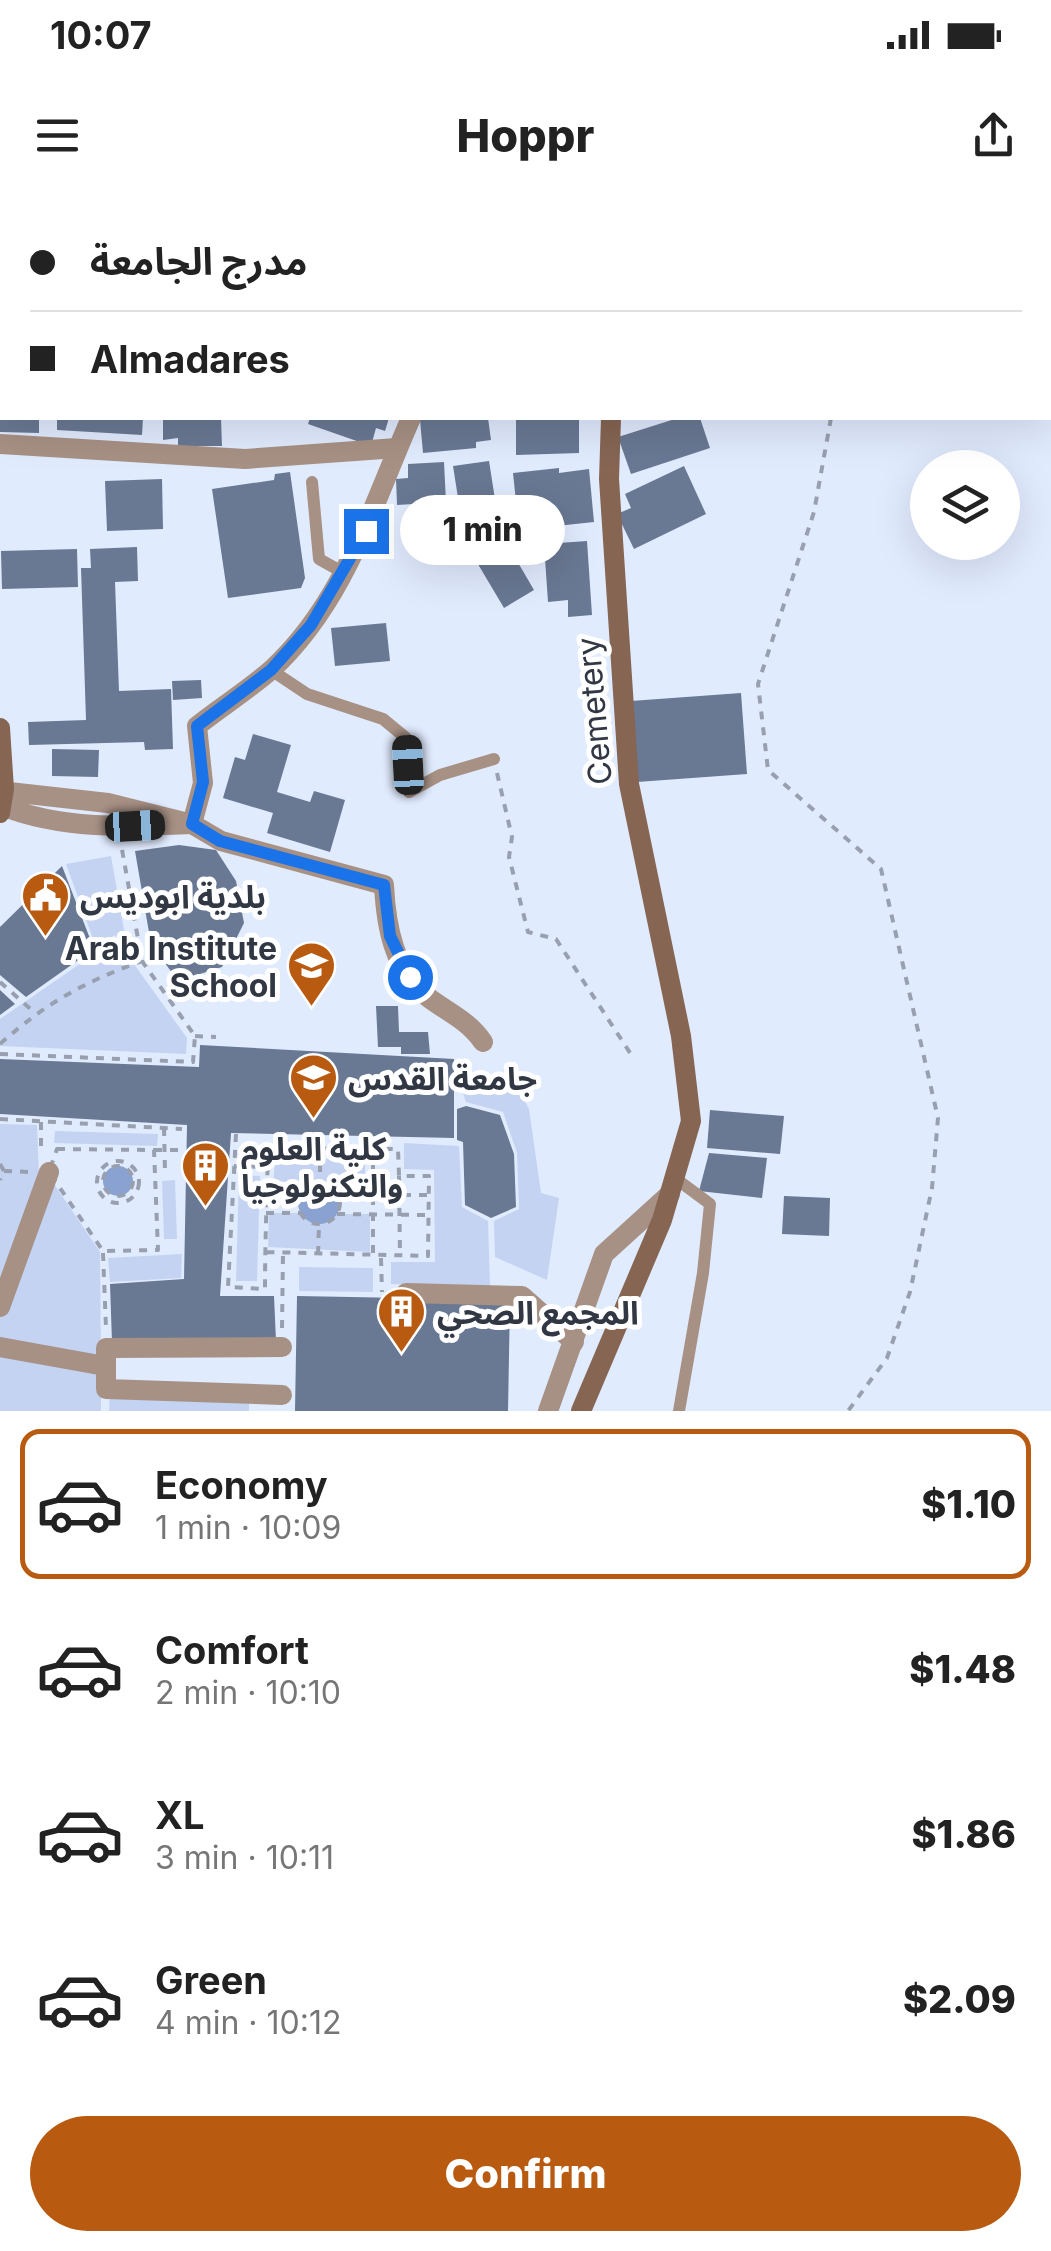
<!DOCTYPE html>
<html lang="en">
<head>
<meta charset="utf-8">
<style>
	body { margin:0; font-family:Inter,"Noto Sans Arabic",sans-serif; background:#f2f2f2; color:#222; height:100vh; display:flex; flex-direction:column; font-size:38px; white-space:nowrap }
	* { box-sizing:border-box; margin:0 }
	p { font-size:32px; color:#767676 }
	.icon { flex:none; width:55px; height:55px; fill:none; stroke:currentColor; stroke-width:2; stroke-linecap:round; stroke-linejoin:round }
	.map { position:relative; height:1211px; overflow:hidden }
	.side { display:flex; flex-direction:column; background:#fff; flex:1 }
	.side>* { flex:none }
	.hud { position:absolute; left:0px; top:0px; width:1052px; height:220px; box-shadow:0 10px 40px #0002; display:grid; align-content:center; height:220px; padding:0 30px; background:#fff }
	.controls { position:absolute; left:910px; top:250px; display:grid; gap:20px }
	.controls a { display:grid; place-items:center; width:110px; height:110px; border-radius:50%; background:#fff; box-shadow:0 10px 40px #0002; font-size:50px }
	.end { position:absolute; width:45px; height:45px; margin:-22px; border:12px solid #1a73e8; background:#fff; box-shadow:0 0 0 5px #fff }
	.from { border-radius:50% }
	.bubble { position:absolute; height:70px; border-radius:35px; background:#fff; box-shadow:0 10px 40px #0002; font-size:32px; font-weight:800; line-height:70px; text-align:center }
	.car { position:absolute; width:30px; height:60px; margin:-30px -15px; border-radius:12px; box-shadow:0 0 8px 2px #0007; background:linear-gradient(#222 24%,#8ab4d8 0 40%,#222 0 76%,#8ab4d8 0 86%,#222 0) }
	.hud b { display:flex; align-items:center; gap:35px; height:95px; font-size:38px }
	.hud b+b { border-top:2px solid #e0e0e0 }
	.hud i { width:25px; height:25px; background:#222 }
	ul { padding:18px 0 0; list-style:none }
	li { display:flex; align-items:center; gap:30px; height:150px; margin:0 20px 15px; padding:0 10px; border:5px solid transparent; border-radius:20px }
	li div { flex:1 }
	li b { display:block; font-size:38px }
	li em { font-style:normal; font-weight:800 }
	li.current { border-color:#b95a11 }
	li>.icon { width:90px; height:90px; stroke-width:1.5 }
	.button { display:flex; gap:20px; margin-top:auto; padding:20px 30px }
	.button a { flex:1; height:115px; border-radius:60px; background:#b95a11; color:#fff; font-size:40px; font-weight:800; line-height:115px; text-align:center }
	.status { display:flex; justify-content:space-between; align-items:center; height:70px; padding:0 50px; background:#fff; direction:ltr }
	.status svg { height:28px; fill:currentColor }
	header { display:flex; justify-content:space-between; align-items:center; height:130px; padding:0 30px; background:#fff; font-size:45px; font-weight:800 }
	.map>svg:first-child { display:block }
	.green { fill:#c4d3f2 }
	.water { fill:#8aa2d1 }
	.building { fill:#697893 }
	.lines { fill:none; stroke-linecap:round; stroke-linejoin:round }
	.path { stroke:#98a0b0; stroke-width:4; stroke-dasharray:8 8; stroke-linecap:butt }
	.lane { stroke:#a79084; stroke-width:12 }
	.street { stroke:#a79084; stroke-width:20 }
	.secondary { stroke:#866553; stroke-width:20 }
	.route { stroke:#1a73e8; stroke-width:12 }
	.labels { text-anchor:middle; dominant-baseline:central; stroke-width:10; stroke-linejoin:round; paint-order:stroke }
	.street-label { font-size:32px; fill:#313743; stroke:#fff }
	.poi-label { font-size:32px; font-weight:bold; fill:#313743; stroke:#fff; text-anchor:start }
</style>
</head>
<body>
<div class="status"><b>10:07</b><svg viewBox="0 0 49 12"><path d="M0 12V9h3v3zM5 12V6h3v6zM10 12V3h3v9zM15 12V0h3v12zM26 1h20v11H26zM47 4h2v5h-2z"/></svg></div>
<header><svg class="icon" aria-label="menu" viewBox="0 0 24 24"><path d="M4 6h16M4 12h16M4 18h16"/></svg>Hoppr<svg class="icon" aria-label="share" viewBox="0 0 24 24"><path d="M12 15V3M7 8l5-5 5 5M5 13v7h14v-7"/></svg></header>
<div class="map">
<svg width="1051" height="1211" viewBox="0 0 1051 1211">
	<rect width="100%" height="100%" fill="#e1ebfe"/>
	<g class="green">
		<polygon points="111,656 127,747 115,735 96,747 66,664"/>
		<polygon points="116,739 187,838 186,854 0,846 0,819"/>
		<polygon points="458,878 513,879 529,909 541,993 559,998 547,1080 495,1057 494,1021 519,1009 517,953 503,912 466,902"/>
		<polygon points="0,924 37,925 39,977 0,1079"/>
		<polygon points="55,931 158,934 157,946 54,943"/>
		<polygon points="404,943 459,946 462,1007 488,1021 490,1086 391,1084 391,1062 435,1062 434,970 404,969"/>
		<polygon points="275,958 365,960 365,995 339,995 320,981 301,991 273,989"/>
		<polygon points="239,975 260,976 257,1081 236,1081"/>
		<polygon points="175,980 177,1039 164,1039 162,981"/>
		<polygon points="54,984 100,1052 101,1161 0,1142 0,1115"/>
		<polygon points="269,1013 301,1013 319,1024 337,1014 370,1014 370,1052 268,1047"/>
		<polygon points="182,1054 181,1078 110,1082 108,1058"/>
		<polygon points="299,1067 373,1068 373,1092 299,1091"/>
		<polygon points="0,1152 101,1171 101,1211 0,1211"/>
		<polygon points="110,1193 249,1200 249,1211 109,1211"/>
	</g>
	<g class="water">
		<circle cx="118" cy="981" r="15"/>
		<circle cx="319" cy="1003" r="21"/>
	</g>
	<g class="building">
		<polygon points="0,218 39,218 39,233 0,232"/>
		<polygon points="57,218 143,218 142,235 57,230"/>
		<polygon points="163,218 221,218 222,246 178,246 178,238 163,240"/>
		<polygon points="310,218 389,218 385,231 376,228 371,246 308,224"/>
		<polygon points="433,218 488,218 491,240 476,242 476,248 423,253 420,220"/>
		<polygon points="516,218 579,218 579,253 516,255"/>
		<polygon points="678,218 700,218 710,248 631,274 618,237"/>
		<polygon points="489,261 497,312 461,317 453,266"/>
		<polygon points="444,262 446,302 397,305 396,279 408,278 408,264"/>
		<polygon points="684,266 706,314 634,349 617,314 631,308 625,294"/>
		<polygon points="559,268 559,273 589,269 594,322 519,330 513,273"/>
		<polygon points="290,272 305,378 301,388 228,398 212,289 274,280 275,274"/>
		<polygon points="162,279 163,329 107,331 105,281"/>
		<polygon points="587,341 592,415 568,417 568,400 548,402 544,344"/>
		<polygon points="506,342 534,390 504,408 469,349 474,346 481,357"/>
		<polygon points="137,347 138,381 115,382 119,491 171,489 173,549 145,550 144,542 29,545 28,522 86,520 81,368 91,368 90,349"/>
		<polygon points="77,349 78,387 2,389 1,351"/>
		<polygon points="386,423 390,461 335,466 331,428"/>
		<polygon points="201,480 202,498 173,500 172,481"/>
		<polygon points="741,493 747,574 637,582 631,501"/>
		<polygon points="253,534 291,545 277,592 310,602 314,591 345,600 330,652 267,633 273,613 223,598 235,557 245,560"/>
		<polygon points="52,549 99,550 98,577 52,576"/>
		<polygon points="179,645 216,650 236,681 244,723 222,767 178,781 151,744 135,651"/>
		<polygon points="62,666 94,749 26,797 0,775 0,727"/>
		<polygon points="0,790 15,804 0,815"/>
		<polygon points="376,806 398,806 399,832 428,832 430,854 401,854 401,847 378,847"/>
		<polygon points="200,845 454,859 454,938 231,933 220,1096 274,1096 276,1141 112,1142 110,1084 184,1079 187,925 0,914 0,859 199,867"/>
		<polygon points="466,906 500,915 514,954 516,1007 491,1018 465,1005 463,942 457,940 457,909"/>
		<polygon points="710,910 784,916 780,954 707,948"/>
		<polygon points="709,953 767,958 762,998 699,991"/>
		<polygon points="784,996 830,998 829,1036 782,1034"/>
		<polygon points="297,1096 510,1100 508,1211 295,1211"/>
	</g>
	<g class="lines">
		<g class="path">
			<polyline points="890,2 891,0"/>
			<polyline points="831,218 814,312 758,484 768,570 881,669 938,918 932,988 910,1092 887,1158 848,1211"/>
			<polyline points="497,573 512,637 509,657 528,732 556,739 634,859"/>
			<polyline points="0,782 35,813"/>
			<polyline points="195,836 216,837"/>
			<path d="M0,844c46,-41 84,-62 142,-83"/>
			<polyline points="0,854 193,862 195,836 142,761 121,644"/>
			<polyline points="0,919 182,929"/>
			<polyline points="41,922 41,952"/>
			<polyline points="164,928 165,972"/>
			<path d="M236,934l-8,153 37,2c0,-47 2,-94 3,-141l130,1 1,27h30l-1,80 -163,-4"/>
			<polyline points="320,948 320,981"/>
			<polygon points="57,949 154,950 158,1050 103,1051 49,972"/>
			<polyline points="373,949 373,1058"/>
			<polyline points="154,950 180,950"/>
			<circle cx="118" cy="982" r="21"/>
			<polyline points="0,964 4,971 0,980"/>
			<circle cx="118" cy="981" r="15"/>
			<polyline points="234,966 267,967"/>
			<polyline points="4,971 30,972"/>
			<polyline points="399,976 400,1056"/>
			<circle cx="319" cy="1003" r="21"/>
			<polyline points="267,989 301,991"/>
			<polyline points="339,995 429,995"/>
			<polyline points="266,1013 301,1013"/>
			<polyline points="337,1014 427,1015"/>
			<polyline points="103,1053 106,1128"/>
			<polyline points="318,1054 319,1024"/>
			<polyline points="381,1058 382,1092"/>
			<polyline points="282,1128 283,1053"/>
		</g>
		<g class="lane">
			<polyline points="312,282 319,359 344,373"/>
			<polyline points="271,470 307,494 383,519 406,538 409,592 440,575 494,559"/>
			<polyline points="675,978 710,1004 703,1073 679,1211"/>
		</g>
		<g class="street">
			<polyline points="463,2 463,0"/>
			<polyline points="0,128 2,128"/>
			<path d="M411,218c-39,88 -66,184 -140,252 -23,20 -50,37 -74,56l6,57 -11,41 29,17 163,44c2,42 10,86 45,113 20,15 40,23 54,44"/>
			<polyline points="0,244 245,259 397,248"/>
			<path d="M0,591l108,12 84,21c-63,3 -133,6 -192,-19"/>
			<polyline points="406,1093 522,1096 574,1142"/>
			<polyline points="0,1107 49,972"/>
			<polyline points="0,1147 105,1166"/>
			<polyline points="282,1147 106,1148 106,1189 282,1195"/>
			<polyline points="548,1211 604,1054 670,994"/>
		</g>
		<g class="secondary">
			<polyline points="618,2 619,0"/>
			<polyline points="0,528 4,589 0,613"/>
			<polyline points="581,1211 662,1020 691,921 681,836 629,584 609,279 611,218"/>
		</g>
	</g>
	<g class="lines">
		<polyline class="route" points="366,331 311,425 271,470 197,526 203,582 192,624 220,641 384,685 390,736 410,777"/>
	</g>
	<defs>
		<symbol id="civic-pin" viewBox="-11 -11 22 30"><path d="M0 17L-7.5 6A9.5 9.5 0 1 1 7.5 6Z" fill="#b95a11" stroke="#fff"/><path d="M-.6-6.5H3V-4.5H.6V-3L4-1V1h2V6H-6V1h2V-1L-.6-3ZM-1.2 2.5V6h2.4V2.5Z" fill="#fff"/></symbol>
		<symbol id="school-pin" viewBox="-11 -11 22 30"><path d="M0 17L-7.5 6A9.5 9.5 0 1 1 7.5 6Z" fill="#b95a11" stroke="#fff"/><path d="M0-5L7-2L0 1L-7-2ZM-4 1L0 2.5L4 1V4Q0 6-4 4Z" fill="#fff"/></symbol>
		<symbol id="university-pin" viewBox="-11 -11 22 30"><path d="M0 17L-7.5 6A9.5 9.5 0 1 1 7.5 6Z" fill="#b95a11" stroke="#fff"/><path d="M0-5L7-2L0 1L-7-2ZM-4 1L0 2.5L4 1V4Q0 6-4 4Z" fill="#fff"/></symbol>
		<symbol id="building-pin" viewBox="-11 -11 22 30"><path d="M0 17L-7.5 6A9.5 9.5 0 1 1 7.5 6Z" fill="#b95a11" stroke="#fff"/><path d="M-4-6H4V6H1V3H-1V6H-4ZM-2.5-4.3h1.7v1.8h-1.7ZM.8-4.3h1.7v1.8H.8ZM-2.5-1h1.7V.8h-1.7ZM.8-1h1.7V.8H.8Z" fill="#fff"/></symbol>
	</defs>
	<g fill-rule="evenodd">
		<use href="#civic-pin" x="18" y="668" width="55" height="75"/>
		<use href="#school-pin" x="284" y="738" width="55" height="75"/>
		<use href="#university-pin" x="286" y="850" width="55" height="75"/>
		<use href="#building-pin" x="178" y="938" width="55" height="75"/>
		<use href="#building-pin" x="374" y="1084" width="55" height="75"/>
	</g>
	<g class="labels">
		<g class="street-label">
			<text transform="translate(594 511) rotate(-95)">Cemetery</text>
		</g>
		<g class="poi-label">
			<text x="80" y="696">بلدية ابوديس</text>
			<text x="277" y="748" text-anchor="end">Arab Institute<tspan x="277" dy="37">School</tspan></text>
			<text x="348" y="878">جامعة القدس</text>
			<text x="241" y="948">كلية العلوم<tspan x="241" dy="37">والتكنولوجيا</tspan></text>
			<text x="437" y="1112">المجمع الصحي</text>
		</g>
	</g>
</svg>
<div class="controls">
<a><svg class="icon" aria-label="layers" viewBox="0 0 24 24"><path d="M12 4l9 5-9 5-9-5zM3 14l9 5 9-5"/></svg></a>
</div>
<i class="end from" style="left:410px;top:777px"></i>
<i class="end" style="left:366px;top:331px"></i>
<div class="bubble" style="left:400px;top:295px;width:165px">1 min</div>
<i class="car" style="left:408px;top:565px;rotate:357deg"></i>
<i class="car" style="left:135px;top:626px;rotate:87deg"></i>
<div class="hud">
<b><i class="from"></i>مدرج الجامعة</b>
<b><i></i>Almadares</b>
</div>
</div>
<section class="side">
<ul>
<li class="current"><svg class="icon" aria-label="car" viewBox="0 0 24 24"><path d="M5 17H2v-5l4-1 3-4h7l3 4 3 1v5h-3M9 17h6M6 11h13"/><circle cx="7" cy="17" r="2"/><circle cx="17" cy="17" r="2"/></svg><div><b>Economy</b><p>1 min · 10:09</p></div><em>$1.10</em></li>
<li><svg class="icon" aria-label="car" viewBox="0 0 24 24"><path d="M5 17H2v-5l4-1 3-4h7l3 4 3 1v5h-3M9 17h6M6 11h13"/><circle cx="7" cy="17" r="2"/><circle cx="17" cy="17" r="2"/></svg><div><b>Comfort</b><p>2 min · 10:10</p></div><em>$1.48</em></li>
<li><svg class="icon" aria-label="car" viewBox="0 0 24 24"><path d="M5 17H2v-5l4-1 3-4h7l3 4 3 1v5h-3M9 17h6M6 11h13"/><circle cx="7" cy="17" r="2"/><circle cx="17" cy="17" r="2"/></svg><div><b>XL</b><p>3 min · 10:11</p></div><em>$1.86</em></li>
<li><svg class="icon" aria-label="car" viewBox="0 0 24 24"><path d="M5 17H2v-5l4-1 3-4h7l3 4 3 1v5h-3M9 17h6M6 11h13"/><circle cx="7" cy="17" r="2"/><circle cx="17" cy="17" r="2"/></svg><div><b>Green</b><p>4 min · 10:12</p></div><em>$2.09</em></li>
</ul>
<div class="button"><a>Confirm</a></div>
</section>
</body>
</html>
